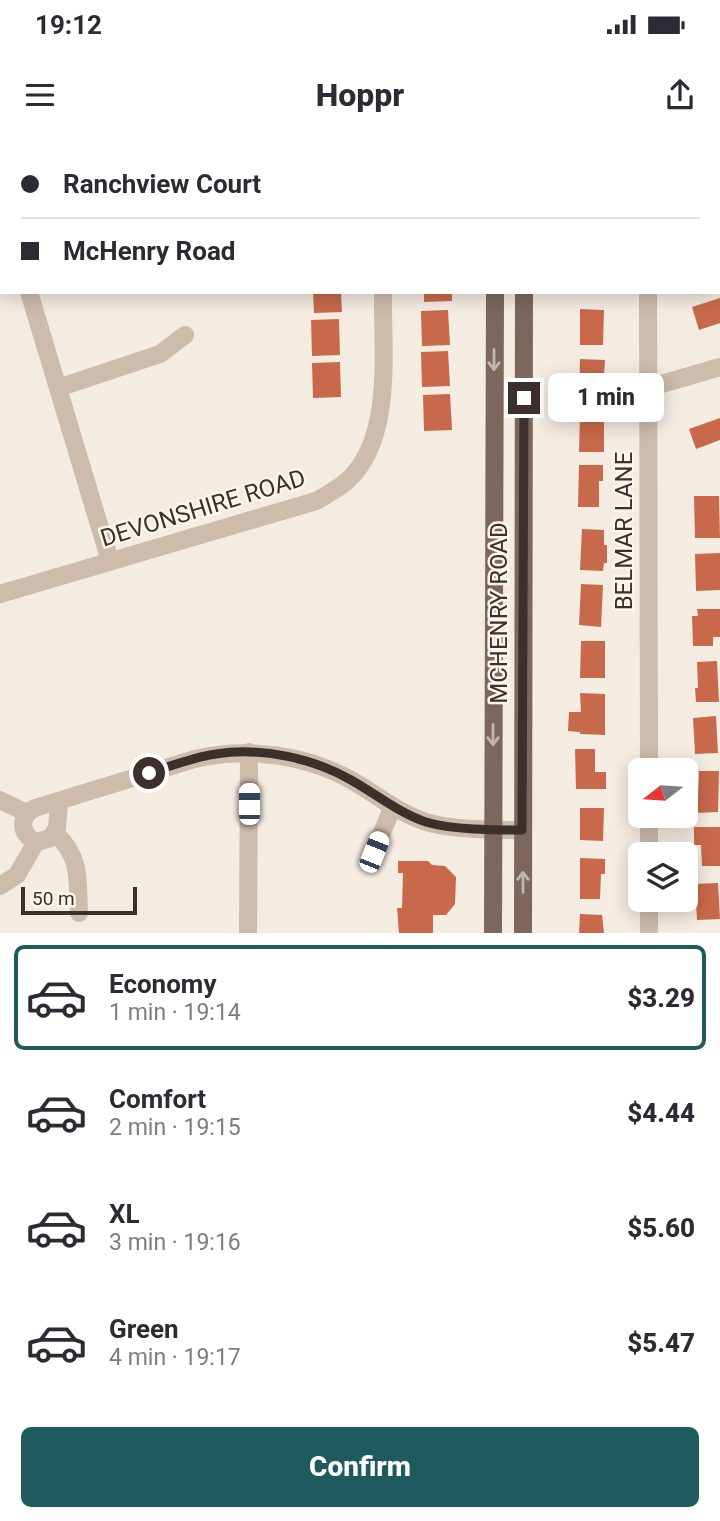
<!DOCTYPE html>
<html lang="en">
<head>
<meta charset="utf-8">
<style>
	body { margin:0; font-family:Roboto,sans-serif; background:#f7f7f7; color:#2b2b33; height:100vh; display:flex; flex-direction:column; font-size:26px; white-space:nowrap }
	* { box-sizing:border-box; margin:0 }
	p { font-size:23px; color:#7c7c81 }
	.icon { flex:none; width:38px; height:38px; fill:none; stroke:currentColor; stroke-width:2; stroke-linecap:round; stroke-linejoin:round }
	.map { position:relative; height:793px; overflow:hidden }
	.side { display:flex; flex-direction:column; background:#fff; flex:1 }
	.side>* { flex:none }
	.top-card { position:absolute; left:0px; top:0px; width:721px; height:154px; box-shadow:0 4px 18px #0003; display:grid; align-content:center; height:154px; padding:0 21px; background:#fff }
	.needle { width:46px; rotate:253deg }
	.tools { position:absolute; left:628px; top:618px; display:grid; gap:14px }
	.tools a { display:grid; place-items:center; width:70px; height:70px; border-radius:10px; background:#fff; box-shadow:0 4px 18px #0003; font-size:35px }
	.scale { position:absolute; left:21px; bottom:18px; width:116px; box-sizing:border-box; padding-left:7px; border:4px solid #3b302b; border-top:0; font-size:19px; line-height:24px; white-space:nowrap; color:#3b302b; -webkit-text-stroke:5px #fbf5ee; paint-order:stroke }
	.end { position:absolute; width:32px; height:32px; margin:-16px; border:9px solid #3b302b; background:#fff; box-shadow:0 0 0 4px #fff }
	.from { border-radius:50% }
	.bubble { position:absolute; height:49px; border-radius:10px; background:#fff; box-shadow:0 4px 18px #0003; font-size:23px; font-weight:800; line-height:49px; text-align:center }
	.car { position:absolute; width:21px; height:42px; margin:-21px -10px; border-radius:9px; box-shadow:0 0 5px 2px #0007; background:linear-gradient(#fff 24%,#345 0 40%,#fff 0 76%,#345 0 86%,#fff 0) }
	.top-card b { display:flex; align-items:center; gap:24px; height:66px; font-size:26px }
	.top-card b+b { border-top:2px solid #e1e1e2 }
	.top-card i { width:18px; height:18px; background:#2b2b33 }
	ul { padding:12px 0 0; list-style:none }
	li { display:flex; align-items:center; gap:21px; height:105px; margin:0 14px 10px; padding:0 7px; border:4px solid transparent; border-radius:10px }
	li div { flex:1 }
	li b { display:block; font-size:26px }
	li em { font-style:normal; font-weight:800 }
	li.active { border-color:#1f5a5e }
	li>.icon { width:63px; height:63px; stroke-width:1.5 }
	.cta { display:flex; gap:14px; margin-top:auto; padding:14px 21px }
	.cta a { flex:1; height:80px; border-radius:10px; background:#1f5a5e; color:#fff; font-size:28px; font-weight:800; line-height:80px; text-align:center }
	.status { display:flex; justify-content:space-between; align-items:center; height:49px; padding:0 35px; background:#fff; direction:ltr }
	.status svg { height:19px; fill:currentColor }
	header { display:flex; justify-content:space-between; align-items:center; height:91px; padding:0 21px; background:#fff; font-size:32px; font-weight:800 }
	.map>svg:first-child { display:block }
	.building { fill:#c8694b }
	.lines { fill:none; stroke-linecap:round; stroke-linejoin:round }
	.minor { stroke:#cdbbac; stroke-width:18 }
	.major { stroke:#7d675c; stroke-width:18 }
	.oneway { stroke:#c2b5ac }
	.route { stroke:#3b302b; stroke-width:9 }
	.labels { text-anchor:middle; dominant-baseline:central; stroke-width:5; stroke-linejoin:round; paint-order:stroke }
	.street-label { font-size:24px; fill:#3b302b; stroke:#fbf5ee }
</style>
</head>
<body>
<div class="status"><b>19:12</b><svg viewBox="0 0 49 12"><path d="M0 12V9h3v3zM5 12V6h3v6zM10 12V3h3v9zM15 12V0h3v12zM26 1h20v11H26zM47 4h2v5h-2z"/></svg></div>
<header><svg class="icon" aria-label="menu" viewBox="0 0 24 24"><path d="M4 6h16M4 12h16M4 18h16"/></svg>Hoppr<svg class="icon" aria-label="share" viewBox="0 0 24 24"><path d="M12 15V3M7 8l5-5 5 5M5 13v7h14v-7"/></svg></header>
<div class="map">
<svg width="720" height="793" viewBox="0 0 720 793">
	<rect width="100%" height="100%" fill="#f4ebe1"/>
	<g class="building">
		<polygon points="313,152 341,152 342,172 314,173"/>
		<polygon points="424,152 452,152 452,161 424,162"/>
		<polygon points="720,158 720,183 699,190 692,167"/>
		<polygon points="580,169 604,170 603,205 580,205"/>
		<polygon points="448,170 450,205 422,206 421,171"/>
		<polygon points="339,179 340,215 312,216 311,180"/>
		<polygon points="448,211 450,246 422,247 421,212"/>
		<polygon points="580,219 605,220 604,235 600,235 599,260 579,260"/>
		<polygon points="340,222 341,257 313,258 312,223"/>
		<polygon points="450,254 452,290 424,291 423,255"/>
		<polygon points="580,274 604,275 604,312 579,312"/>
		<polygon points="720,278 720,300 696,309 689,289"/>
		<polygon points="579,325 603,325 603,341 599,341 599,367 578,367"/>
		<polygon points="694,356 719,356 720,398 695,398"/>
		<polygon points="582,389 604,390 604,405 607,405 607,423 604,423 603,431 580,430"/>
		<polygon points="720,413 720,450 696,451 695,414"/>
		<polygon points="581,444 603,445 601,487 579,485"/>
		<polygon points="697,469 720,469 720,497 713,497 713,506 693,506 692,476 698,476"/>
		<polygon points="581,501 605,501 605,538 580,538"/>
		<polygon points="717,521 719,562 696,562 695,548 698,548 697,522"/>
		<polygon points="580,553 605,554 605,595 580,594 580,592 568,591 569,572 581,572"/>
		<polygon points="716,576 718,613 695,614 693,578"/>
		<polygon points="575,609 595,609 595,632 606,632 606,649 576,649"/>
		<polygon points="699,631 719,631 718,672 694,673 694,658 698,658"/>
		<polygon points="580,668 604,668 603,701 580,700"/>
		<polygon points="694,687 720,687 720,726 702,726 701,705 694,705"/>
		<polygon points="580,718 605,719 605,734 601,734 600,759 580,759"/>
		<polygon points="398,721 428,721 432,725 445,726 456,737 455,764 446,775 433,775 433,793 399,793 397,768 402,768 403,733 398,733"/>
		<polygon points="718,743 720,779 697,780 695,744"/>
		<polygon points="580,774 602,775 604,793 579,793"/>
	</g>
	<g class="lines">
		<g class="minor">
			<polyline points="382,0 382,2"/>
			<polyline points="649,2 649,0"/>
			<polyline points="0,56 2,62"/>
			<polyline points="29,152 110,421"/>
			<polyline points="648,152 649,630"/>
			<polyline points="58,248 160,214 185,195"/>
			<polyline points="648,248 720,227"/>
			<path d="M0,454l316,-93c11,-6 22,-12 32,-21 46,-43 34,-130 35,-188"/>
			<polyline points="0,660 27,673"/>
			<path d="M59,662l-2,26 -6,10 -15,4c-17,-8 -17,-26 -1,-34l160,-49c52,-12 109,-5 156,21 25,14 47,33 75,42 26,8 69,8 96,8"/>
			<polyline points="649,676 649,714"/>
			<path d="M55,693c27,26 22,45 24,80"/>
			<polyline points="374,712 393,666"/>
			<polyline points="0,746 17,735 36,702"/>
			<polyline points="649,760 649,793"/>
			<polyline points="248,793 249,612"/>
		</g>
		<g class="major">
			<polyline points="494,0 494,2"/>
			<polyline points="524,0 524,2"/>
			<polyline points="493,793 495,152"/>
			<polyline points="523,793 524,152"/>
		</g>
	</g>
	<defs><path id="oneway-shaft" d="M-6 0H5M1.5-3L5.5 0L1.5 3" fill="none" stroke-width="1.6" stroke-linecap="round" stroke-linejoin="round" transform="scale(1.75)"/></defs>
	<g class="oneway">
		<use href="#oneway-shaft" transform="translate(494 220) rotate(90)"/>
		<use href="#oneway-shaft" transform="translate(493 595) rotate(90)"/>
		<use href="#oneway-shaft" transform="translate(523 742) rotate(-90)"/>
	</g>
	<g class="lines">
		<path class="route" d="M149,633c22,-7 45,-16 67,-19 45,-7 97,4 135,26 25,14 48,33 75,42 26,8 69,8 96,8l2,-432"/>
	</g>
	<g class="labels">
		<g class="street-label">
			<text transform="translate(203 368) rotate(-17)">DEVONSHIRE ROAD</text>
			<text transform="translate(624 391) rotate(-90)">BELMAR LANE</text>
			<text transform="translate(499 473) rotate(-90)">MCHENRY ROAD</text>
		</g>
	</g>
</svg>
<div class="tools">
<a><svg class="needle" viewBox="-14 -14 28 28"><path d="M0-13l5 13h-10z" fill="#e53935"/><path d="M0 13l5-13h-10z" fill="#7c7c81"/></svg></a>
<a><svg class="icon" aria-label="layers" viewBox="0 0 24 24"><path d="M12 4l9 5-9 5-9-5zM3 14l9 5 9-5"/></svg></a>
</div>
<div class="scale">50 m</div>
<i class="end from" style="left:149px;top:633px"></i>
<i class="end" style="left:524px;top:258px"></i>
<div class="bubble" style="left:548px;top:233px;width:116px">1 min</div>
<i class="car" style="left:249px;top:664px;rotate:0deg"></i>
<i class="car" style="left:374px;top:712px;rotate:22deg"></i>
<div class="top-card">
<b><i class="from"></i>Ranchview Court</b>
<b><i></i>McHenry Road</b>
</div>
</div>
<section class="side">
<ul>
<li class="active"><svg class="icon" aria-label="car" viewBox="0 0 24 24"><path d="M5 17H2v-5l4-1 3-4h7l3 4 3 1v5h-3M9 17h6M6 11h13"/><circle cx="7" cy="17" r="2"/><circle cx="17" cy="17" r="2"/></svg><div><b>Economy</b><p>1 min · 19:14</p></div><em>$3.29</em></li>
<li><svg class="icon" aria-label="car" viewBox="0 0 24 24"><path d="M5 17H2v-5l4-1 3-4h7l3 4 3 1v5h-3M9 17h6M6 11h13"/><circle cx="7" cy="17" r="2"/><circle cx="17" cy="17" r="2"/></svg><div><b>Comfort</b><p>2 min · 19:15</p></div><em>$4.44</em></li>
<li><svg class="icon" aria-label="car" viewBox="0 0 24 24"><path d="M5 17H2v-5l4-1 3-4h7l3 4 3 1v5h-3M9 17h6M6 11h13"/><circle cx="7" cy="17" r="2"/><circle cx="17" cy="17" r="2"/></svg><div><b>XL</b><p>3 min · 19:16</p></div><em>$5.60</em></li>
<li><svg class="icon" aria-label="car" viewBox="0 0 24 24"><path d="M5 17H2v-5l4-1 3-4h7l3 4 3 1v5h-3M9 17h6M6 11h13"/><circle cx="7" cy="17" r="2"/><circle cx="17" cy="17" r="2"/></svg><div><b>Green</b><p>4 min · 19:17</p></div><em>$5.47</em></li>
</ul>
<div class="cta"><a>Confirm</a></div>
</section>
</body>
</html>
